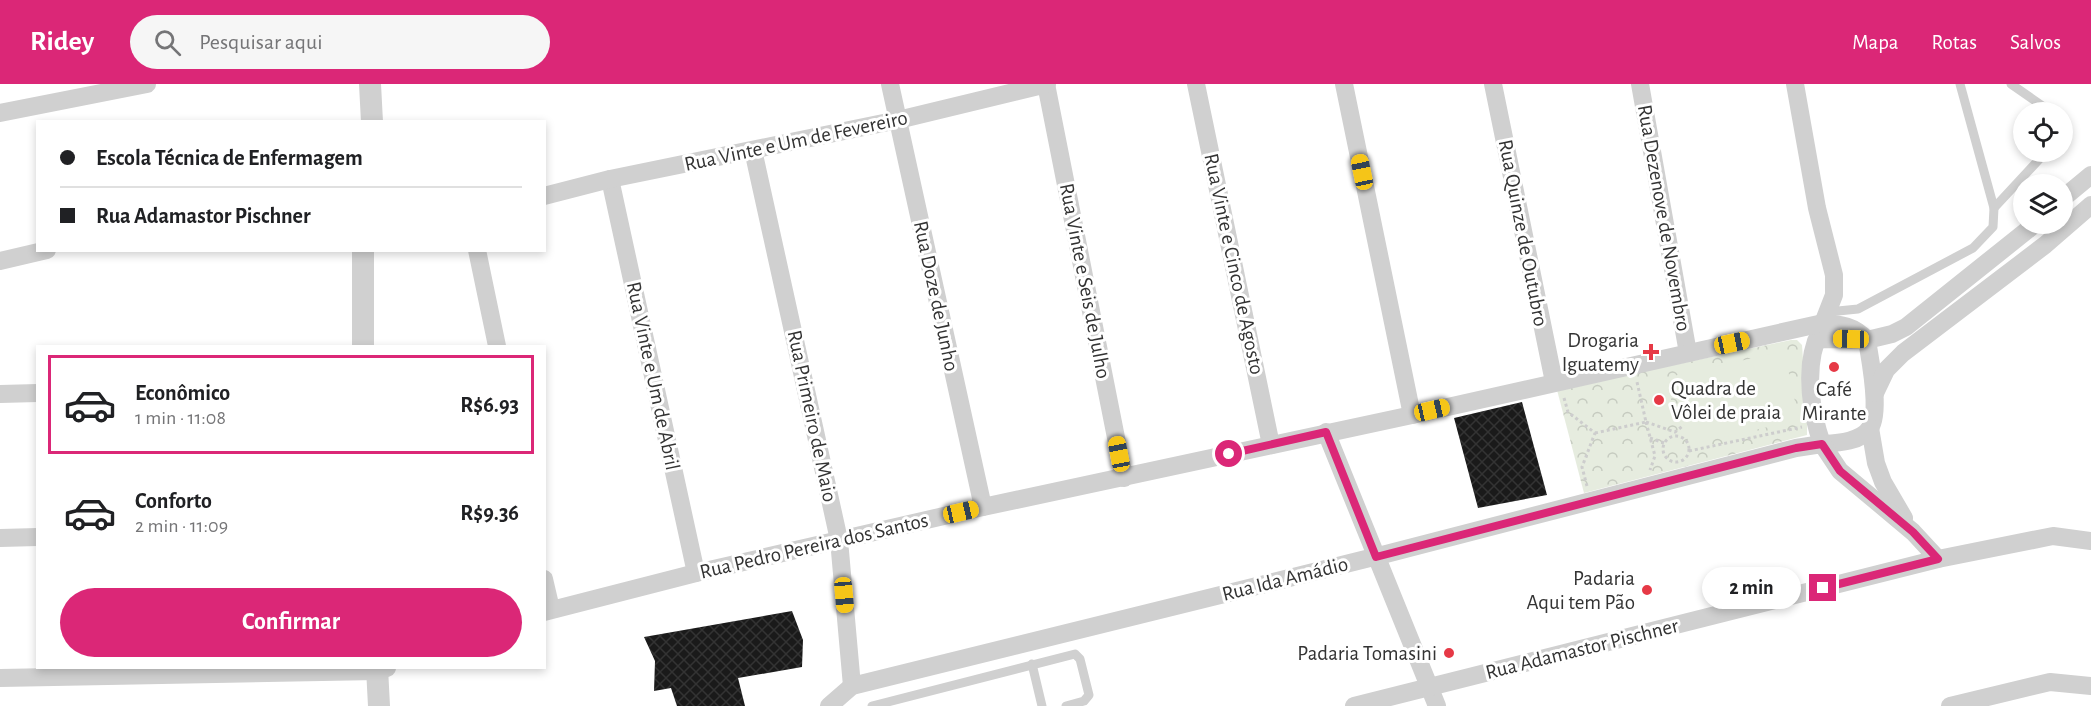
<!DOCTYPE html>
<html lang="pt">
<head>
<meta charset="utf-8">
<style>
	body { margin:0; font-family:"Alegreya Sans",sans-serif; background:#f6f6f6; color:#202124; height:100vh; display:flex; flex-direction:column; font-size:22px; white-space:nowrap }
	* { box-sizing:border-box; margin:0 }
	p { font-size:20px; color:#757577 }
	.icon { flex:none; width:33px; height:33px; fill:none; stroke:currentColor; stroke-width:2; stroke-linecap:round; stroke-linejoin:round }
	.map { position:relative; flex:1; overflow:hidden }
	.drawer { position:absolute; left:36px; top:261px; width:510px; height:324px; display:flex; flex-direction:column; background:#fff; border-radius:0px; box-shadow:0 3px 9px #0003 }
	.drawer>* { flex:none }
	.hud { position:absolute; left:36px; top:36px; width:510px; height:132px; border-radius:0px; box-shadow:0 3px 9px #0003; display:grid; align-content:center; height:132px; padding:0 24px; background:#fff }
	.tools { position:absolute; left:2013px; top:18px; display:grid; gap:12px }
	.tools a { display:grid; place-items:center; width:60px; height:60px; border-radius:50%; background:#fff; box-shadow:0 3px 9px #0003; font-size:30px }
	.end { position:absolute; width:27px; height:27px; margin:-14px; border:8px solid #db2777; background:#fff; box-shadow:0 0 0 3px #fff }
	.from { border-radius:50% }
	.bubble { position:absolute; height:42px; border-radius:21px; background:#fff; box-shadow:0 3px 9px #0003; font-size:20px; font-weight:700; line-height:42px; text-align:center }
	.car { position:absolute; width:18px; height:36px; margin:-18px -9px; border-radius:8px; box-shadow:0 0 4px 2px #0007; background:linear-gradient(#f5c518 24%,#345 0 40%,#f5c518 0 76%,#345 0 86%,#f5c518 0) }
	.hud b { display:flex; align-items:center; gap:21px; height:57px; font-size:22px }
	.hud b+b { border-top:2px solid #e0e0e0 }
	.hud i { width:15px; height:15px; background:#202124 }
	ul { padding:10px 0 0; list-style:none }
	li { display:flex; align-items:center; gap:18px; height:99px; margin:0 12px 9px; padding:0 12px; border:3px solid transparent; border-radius:0px }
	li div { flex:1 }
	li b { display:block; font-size:22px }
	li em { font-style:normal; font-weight:700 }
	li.on { border-color:#db2777 }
	li>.icon { width:54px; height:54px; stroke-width:1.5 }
	.action { display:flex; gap:12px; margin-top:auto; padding:12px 24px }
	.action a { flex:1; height:69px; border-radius:36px; background:#db2777; color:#fff; font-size:24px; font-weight:700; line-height:69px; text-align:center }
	header { display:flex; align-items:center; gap:36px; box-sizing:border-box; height:84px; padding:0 30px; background:#db2777; color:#fff }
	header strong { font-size:28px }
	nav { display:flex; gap:33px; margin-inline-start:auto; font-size:21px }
	.search { width:420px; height:54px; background:#f6f6f6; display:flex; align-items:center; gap:15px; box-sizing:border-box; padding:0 21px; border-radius:33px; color:#757577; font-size:22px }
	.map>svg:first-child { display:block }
	.park { fill:url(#park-crowns) }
	.pitch { fill:#e6ecdf }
	.building { fill:url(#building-cross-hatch) }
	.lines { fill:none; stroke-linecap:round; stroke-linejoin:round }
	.path { stroke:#cdcdcd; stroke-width:3; stroke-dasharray:3 3; stroke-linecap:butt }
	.service { stroke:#d0d0d0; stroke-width:9 }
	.minor { stroke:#d0d0d0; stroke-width:18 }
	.tertiary { stroke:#d0d0d0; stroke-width:22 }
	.route { stroke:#db2777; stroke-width:8 }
	.poi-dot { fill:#e63946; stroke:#fff; stroke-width:2 }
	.labels { text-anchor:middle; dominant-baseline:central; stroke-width:6; stroke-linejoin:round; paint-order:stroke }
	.street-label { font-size:21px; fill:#333; stroke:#fff }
	.poi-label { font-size:21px; fill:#333; stroke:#fff; text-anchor:end }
</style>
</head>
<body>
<header>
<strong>Ridey</strong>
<div class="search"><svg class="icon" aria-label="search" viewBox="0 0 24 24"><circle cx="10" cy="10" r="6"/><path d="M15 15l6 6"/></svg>Pesquisar aqui</div>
<nav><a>Mapa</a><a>Rotas</a><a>Salvos</a></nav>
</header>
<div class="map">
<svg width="2091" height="622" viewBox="0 0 2091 622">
	<defs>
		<pattern id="park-crowns" width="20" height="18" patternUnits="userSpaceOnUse" patternTransform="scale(1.5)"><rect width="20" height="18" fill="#e6ecdf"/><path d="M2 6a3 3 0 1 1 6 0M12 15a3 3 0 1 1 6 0" fill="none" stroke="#c6cbc0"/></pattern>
		<pattern id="building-cross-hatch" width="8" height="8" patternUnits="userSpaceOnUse" patternTransform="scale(1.5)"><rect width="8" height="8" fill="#1a1a1a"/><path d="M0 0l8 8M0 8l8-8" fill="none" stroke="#333"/></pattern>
	</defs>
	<rect width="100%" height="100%" fill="#fff"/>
	<polygon class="park" points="1791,256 1797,256 1802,261 1807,332 1807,351 1584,409 1557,306"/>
	<g class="pitch">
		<polygon points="1784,267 1799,336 1689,361 1673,292"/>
		<polygon points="1666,293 1675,333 1652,339 1643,299"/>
	</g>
	<g class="building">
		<polygon points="1522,318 1547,411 1478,424 1454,334"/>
		<polygon points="792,527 803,556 802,583 738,594 745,622 677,622 671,604 654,607 655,577 644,553"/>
	</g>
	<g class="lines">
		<g class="path">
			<polyline points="1564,314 1568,328 1595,349 1582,383 1587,402"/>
			<polyline points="1646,338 1655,372 1650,386"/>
			<polyline points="1646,338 1675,348 1684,341"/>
			<polyline points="1595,349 1646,338 1637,298"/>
			<circle cx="1676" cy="365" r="13"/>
			<polyline points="1650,354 1664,359"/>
			<polyline points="1689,367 1802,343"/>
		</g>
		<g class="service">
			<polyline points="2011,0 2051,28"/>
			<polyline points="1994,124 2046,68"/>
			<polyline points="1828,228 1858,225 1973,164 1993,143 1994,124 1960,0"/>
			<polyline points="1032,580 1042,622"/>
			<polyline points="872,622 1075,570 1080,575 1089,611 1084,617 1066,622"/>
		</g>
		<g class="minor">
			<polyline points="890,0 983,423"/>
			<polyline points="1046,0 1124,394"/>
			<polyline points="1196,0 1271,361"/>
			<polyline points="1344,0 1412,331"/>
			<polyline points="1493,0 1554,298"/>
			<polyline points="1640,0 1688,269"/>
			<polyline points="1795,0 1817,124 1834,191 1834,211 1820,247"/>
			<polyline points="0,29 147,0"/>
			<polyline points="753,66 839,456 852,602"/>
			<polyline points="610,95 696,489"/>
			<polyline points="544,112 610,95 898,36 1047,0"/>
			<polyline points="2062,115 2091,91"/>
			<polyline points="477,166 497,262"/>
			<polyline points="0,177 47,166"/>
			<path d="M1824,255l43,1c3,20 14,71 3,88 -9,14 -33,15 -48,16 -11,-32 -17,-71 -6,-103z"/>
			<polyline points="1875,309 1886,286 1903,269 2045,161 2091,121"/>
			<polyline points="0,310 38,309"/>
			<polyline points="1870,344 1876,379 1883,398 1904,434"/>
			<polyline points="1326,348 1437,622"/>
			<polyline points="0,454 38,453"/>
			<polyline points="544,495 551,525"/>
			<path d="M544,528l152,-39 287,-66 429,-92 411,-92c17,1 32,3 44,17l25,-6 14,-7 129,-103"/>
			<polyline points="0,594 377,587 387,584"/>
			<polyline points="829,622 852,602 1386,470 1796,364 1822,360 1840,387 1913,448 1938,475"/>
			<polyline points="1354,622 1938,475 2053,452 2091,457"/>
			<polyline points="1950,622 2050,598 2091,602"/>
		</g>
		<g class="tertiary">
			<polyline points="370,0 372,38"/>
			<polyline points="363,166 363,262"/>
			<polyline points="377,584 379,622"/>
		</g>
	</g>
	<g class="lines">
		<polyline class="route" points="1229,370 1326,348 1376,473 1796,364 1822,360 1840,387 1913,448 1938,475 1823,504"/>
	</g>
	<g class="poi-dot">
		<path d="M1648 259h6v6h6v6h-6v6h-6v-6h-6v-6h6z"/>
		<circle cx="1834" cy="283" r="6"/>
		<circle cx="1659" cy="316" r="6"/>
		<circle cx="1647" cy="506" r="6"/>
		<circle cx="1449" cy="569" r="6"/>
	</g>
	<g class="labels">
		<g class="street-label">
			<text transform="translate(796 57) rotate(-12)">Rua Vinte e Um de Fevereiro</text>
			<text transform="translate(1664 134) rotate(80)">Rua Dezenove de Novembro</text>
			<text transform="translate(1523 149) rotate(79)">Rua Quinze de Outubro</text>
			<text transform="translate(1234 180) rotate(78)">Rua Vinte e Cinco de Agosto</text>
			<text transform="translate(1085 197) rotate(79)">Rua Vinte e Seis de Julho</text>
			<text transform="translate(936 212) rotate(78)">Rua Doze de Junho</text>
			<text transform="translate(653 292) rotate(78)">Rua Vinte e Um de Abril</text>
			<text transform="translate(812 332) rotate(78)">Rua Primeiro de Maio</text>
			<text transform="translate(814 462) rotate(-13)">Rua Pedro Pereira dos Santos</text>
			<text transform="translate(1285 495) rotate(-14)">Rua Ida Amádio</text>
			<text transform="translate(1582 565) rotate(-14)">Rua Adamastor Pischner</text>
		</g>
		<g class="poi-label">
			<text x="1639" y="256">Drogaria<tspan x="1639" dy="24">Iguatemy</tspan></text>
			<text x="1671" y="304" text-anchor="start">Quadra de<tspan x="1671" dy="24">Vôlei de praia</tspan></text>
			<text x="1834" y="305" text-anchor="middle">Café<tspan x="1834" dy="24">Mirante</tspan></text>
			<text x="1635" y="494">Padaria<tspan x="1635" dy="24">Aqui tem Pão</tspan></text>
			<text x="1437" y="569">Padaria Tomasini</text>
		</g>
	</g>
</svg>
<div class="tools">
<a><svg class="icon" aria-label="locate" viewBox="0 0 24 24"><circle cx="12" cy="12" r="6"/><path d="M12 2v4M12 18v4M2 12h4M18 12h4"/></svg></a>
<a><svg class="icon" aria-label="layers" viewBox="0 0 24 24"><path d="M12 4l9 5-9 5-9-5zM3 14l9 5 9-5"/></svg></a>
</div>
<i class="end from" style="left:1229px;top:370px"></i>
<i class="end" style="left:1823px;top:504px"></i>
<div class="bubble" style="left:1702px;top:483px;width:99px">2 min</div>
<i class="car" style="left:1362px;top:88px;rotate:348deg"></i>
<i class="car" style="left:1851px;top:255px;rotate:271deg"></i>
<i class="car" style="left:1732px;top:259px;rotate:78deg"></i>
<i class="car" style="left:1432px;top:326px;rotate:77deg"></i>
<i class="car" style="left:1119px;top:370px;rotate:349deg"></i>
<i class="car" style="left:961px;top:428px;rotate:77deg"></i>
<i class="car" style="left:844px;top:511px;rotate:175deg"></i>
<div class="hud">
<b><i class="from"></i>Escola Técnica de Enfermagem</b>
<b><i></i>Rua Adamastor Pischner</b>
</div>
<section class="drawer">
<ul>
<li class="on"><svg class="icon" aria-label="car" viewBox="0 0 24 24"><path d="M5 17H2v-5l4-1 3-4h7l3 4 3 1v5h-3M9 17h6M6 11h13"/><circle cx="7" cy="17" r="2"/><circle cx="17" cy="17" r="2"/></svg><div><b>Econômico</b><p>1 min · 11:08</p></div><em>R$6.93</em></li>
<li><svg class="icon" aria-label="car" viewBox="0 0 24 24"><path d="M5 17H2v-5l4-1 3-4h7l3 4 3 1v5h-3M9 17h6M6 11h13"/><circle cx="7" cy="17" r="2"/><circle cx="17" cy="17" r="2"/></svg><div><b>Conforto</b><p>2 min · 11:09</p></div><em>R$9.36</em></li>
</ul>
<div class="action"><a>Confirmar</a></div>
</section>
</div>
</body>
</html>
